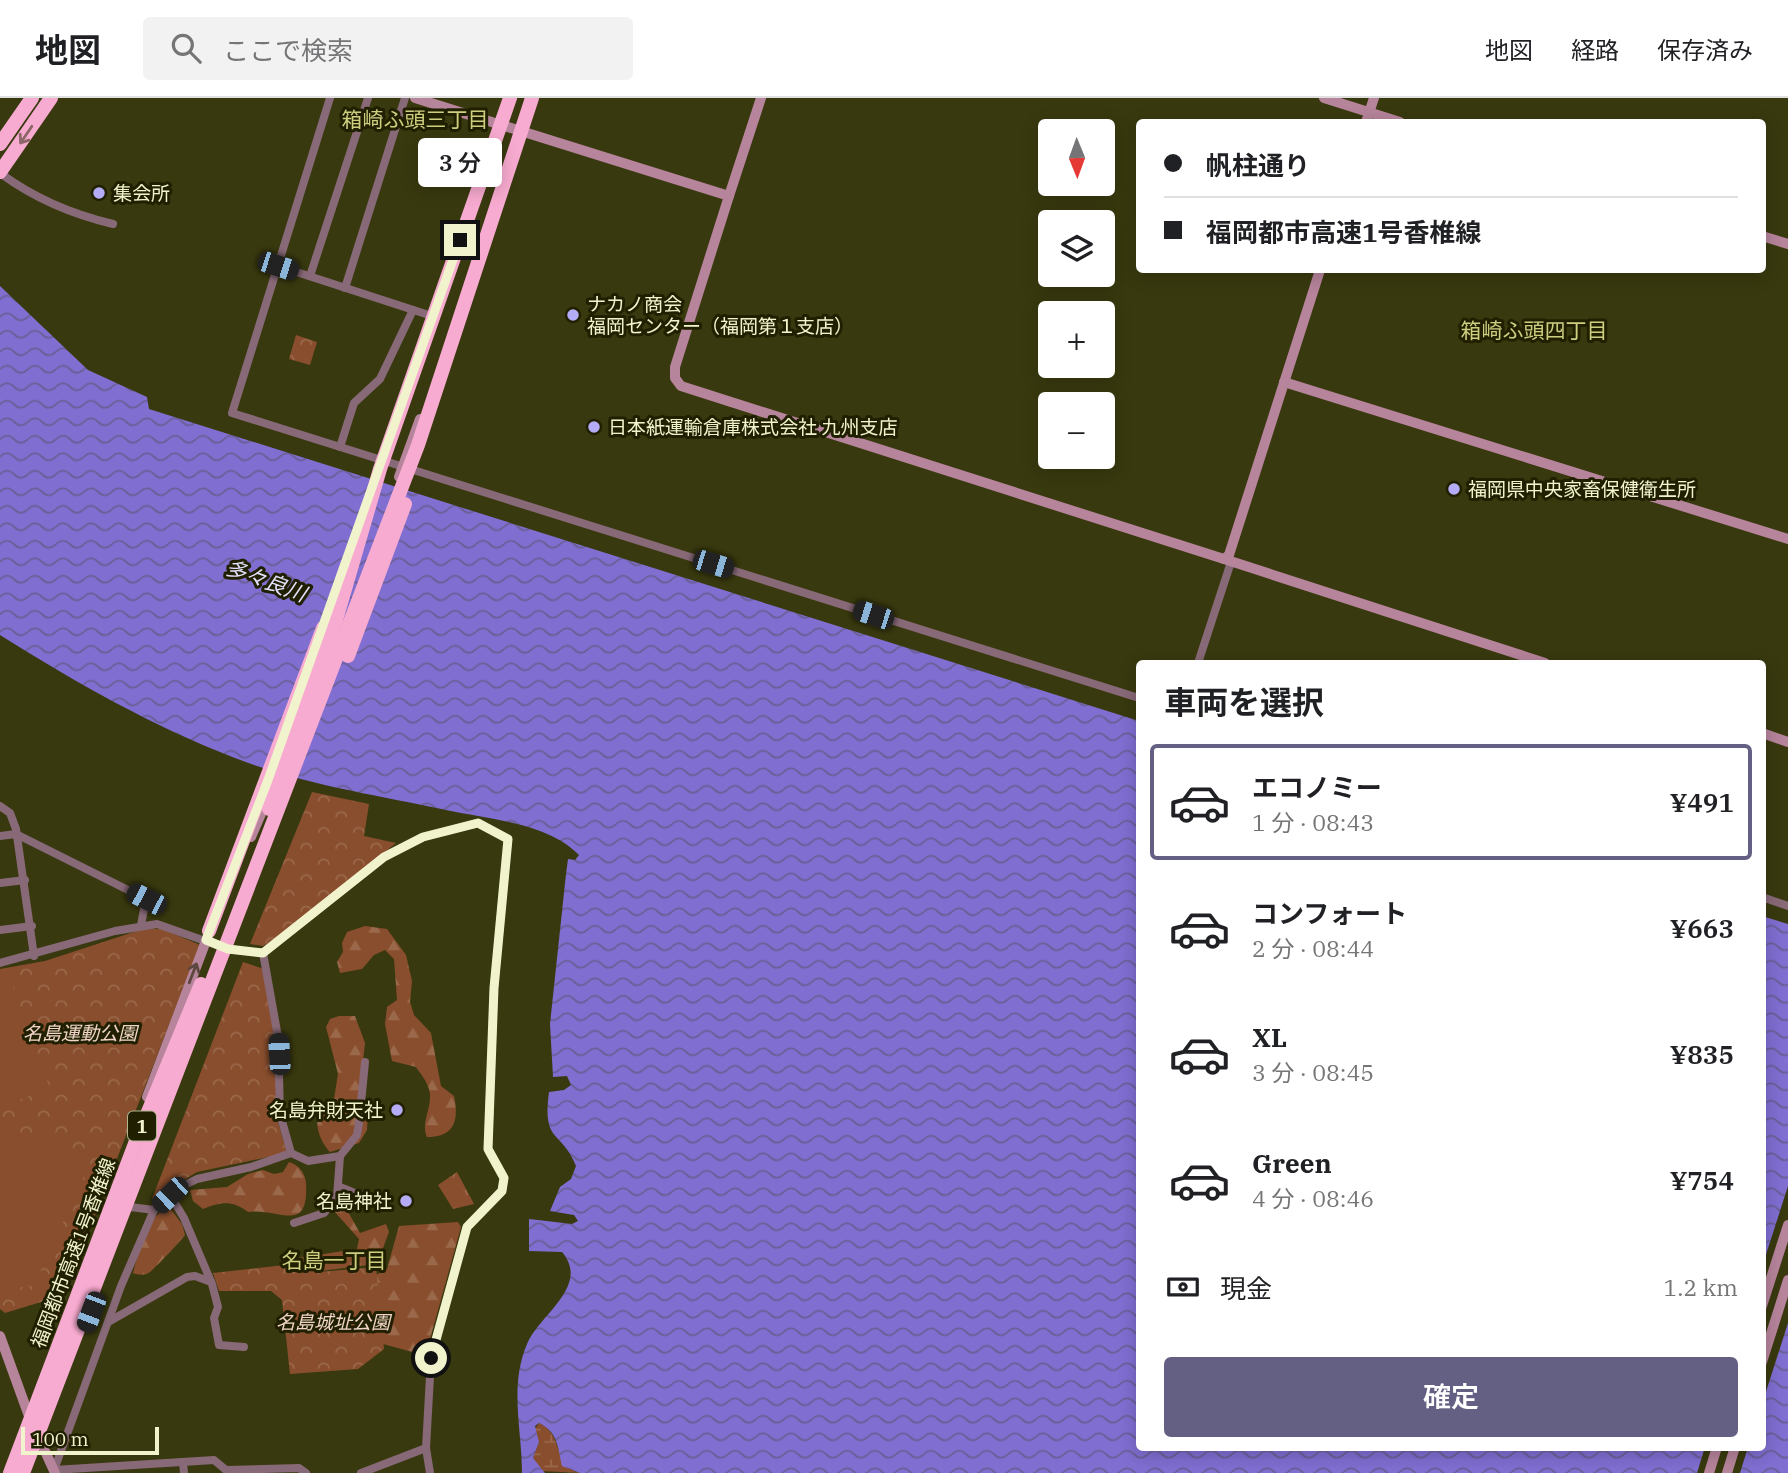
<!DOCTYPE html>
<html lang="ja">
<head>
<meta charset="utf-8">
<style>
	body { margin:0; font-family:"IBM Plex Serif","Noto Sans JP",serif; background:#f2f2f2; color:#202124; height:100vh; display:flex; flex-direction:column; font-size:26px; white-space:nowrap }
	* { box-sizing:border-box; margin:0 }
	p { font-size:23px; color:#757577 }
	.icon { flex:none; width:38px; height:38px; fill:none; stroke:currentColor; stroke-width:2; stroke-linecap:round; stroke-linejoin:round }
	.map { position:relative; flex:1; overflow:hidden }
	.panel { position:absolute; left:1136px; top:562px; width:630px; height:791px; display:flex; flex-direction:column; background:#fff; border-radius:7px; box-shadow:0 4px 18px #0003 }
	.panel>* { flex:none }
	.banner { position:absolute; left:1136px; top:21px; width:630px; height:154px; border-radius:7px; box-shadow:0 4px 18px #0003; display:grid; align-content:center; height:154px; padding:0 28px; background:#fff }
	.needle { width:46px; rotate:179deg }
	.controls { position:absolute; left:1038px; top:21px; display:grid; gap:14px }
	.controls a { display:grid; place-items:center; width:77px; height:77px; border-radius:7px; background:#fff; box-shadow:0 4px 18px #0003; font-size:35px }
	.scale { position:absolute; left:21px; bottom:18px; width:138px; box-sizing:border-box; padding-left:7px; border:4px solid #f1f3cc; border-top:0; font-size:19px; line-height:24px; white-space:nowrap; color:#f1f3cc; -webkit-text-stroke:5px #202000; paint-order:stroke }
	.end { position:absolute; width:32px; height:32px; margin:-16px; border:9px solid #f1f3cc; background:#111; box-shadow:0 0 0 4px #111 }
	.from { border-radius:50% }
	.bubble { position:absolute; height:49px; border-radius:7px; background:#fff; box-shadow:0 4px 18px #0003; font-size:23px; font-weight:600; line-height:49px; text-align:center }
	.car { position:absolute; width:21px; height:42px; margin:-21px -10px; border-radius:9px; box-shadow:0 0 5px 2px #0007; background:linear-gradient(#222 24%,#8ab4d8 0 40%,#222 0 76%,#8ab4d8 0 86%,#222 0) }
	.banner b { display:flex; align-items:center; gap:24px; height:66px; font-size:26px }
	.banner b+b { border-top:2px solid #e0e0e0 }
	.banner i { width:18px; height:18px; background:#202124 }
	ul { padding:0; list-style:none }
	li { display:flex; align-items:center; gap:21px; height:116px; margin:0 14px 10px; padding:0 14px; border:4px solid transparent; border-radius:7px }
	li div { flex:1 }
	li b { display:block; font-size:26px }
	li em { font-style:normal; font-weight:600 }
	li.active { border-color:#636083 }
	li>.icon { width:63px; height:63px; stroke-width:1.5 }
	h2 { padding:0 28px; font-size:32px; line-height:84px }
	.pay { display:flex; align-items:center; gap:18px; height:77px; padding:0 28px; font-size:26px }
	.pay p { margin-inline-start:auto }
	.action { display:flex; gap:14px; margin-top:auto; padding:14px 28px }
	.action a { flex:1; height:80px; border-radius:7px; background:#636083; color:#fff; font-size:28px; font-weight:600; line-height:80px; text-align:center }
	header { display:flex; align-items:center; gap:42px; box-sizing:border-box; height:98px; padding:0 35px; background:#fff; border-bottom:2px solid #e0e0e0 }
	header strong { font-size:33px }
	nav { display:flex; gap:38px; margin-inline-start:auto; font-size:24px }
	.search { width:490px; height:63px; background:#f2f2f2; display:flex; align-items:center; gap:18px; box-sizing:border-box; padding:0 24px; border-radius:7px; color:#757577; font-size:26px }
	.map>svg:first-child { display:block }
	.grass { fill:url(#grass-tufts) }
	.forest { fill:url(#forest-firs) }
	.wetland { fill:url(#wetland-marsh) }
	.park { fill:url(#park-crowns) }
	.garden { fill:#894e2d }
	.water { fill:url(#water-waves) }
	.pier { fill:#39390f }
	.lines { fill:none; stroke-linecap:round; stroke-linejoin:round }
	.street { stroke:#886977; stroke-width:8 }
	.secondary { stroke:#b6849b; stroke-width:10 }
	.highway { stroke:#f8abd0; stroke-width:14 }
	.oneway { stroke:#8c6668 }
	.oneway2 { stroke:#5c483e }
	.route { stroke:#f1f3cc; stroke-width:9 }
	.poi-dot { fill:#b5acf8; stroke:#202000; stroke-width:2.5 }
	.labels { text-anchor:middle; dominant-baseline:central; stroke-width:6; stroke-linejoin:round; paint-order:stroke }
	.shield { fill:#202000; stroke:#b2b48f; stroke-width:2 }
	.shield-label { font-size:18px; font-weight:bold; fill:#f1f3cc }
	.poi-label { font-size:19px; fill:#f1f3cc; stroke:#202000; text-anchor:start }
	.park-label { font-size:19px; font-style:italic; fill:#efd4c7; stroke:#202000 }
	.street-label { font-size:19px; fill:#f1f3cc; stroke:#202000 }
	.neighbourhood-label { font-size:21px; fill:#cdce7f; stroke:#202000 }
	.water-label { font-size:21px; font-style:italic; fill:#e2e0fa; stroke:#202000 }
</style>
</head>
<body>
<header>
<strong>地図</strong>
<div class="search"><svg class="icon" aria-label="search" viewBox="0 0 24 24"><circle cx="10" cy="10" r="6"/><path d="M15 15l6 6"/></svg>ここで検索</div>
<nav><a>地図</a><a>経路</a><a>保存済み</a></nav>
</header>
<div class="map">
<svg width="1788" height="1375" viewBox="0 0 1788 1375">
	<defs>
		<pattern id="grass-tufts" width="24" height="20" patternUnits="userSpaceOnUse" patternTransform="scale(1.75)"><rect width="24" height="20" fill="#894e2d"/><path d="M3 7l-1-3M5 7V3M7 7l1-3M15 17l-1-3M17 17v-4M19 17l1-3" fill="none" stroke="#9a684a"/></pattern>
		<pattern id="forest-firs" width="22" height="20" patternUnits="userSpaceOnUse" patternTransform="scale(1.75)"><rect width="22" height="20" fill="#894e2d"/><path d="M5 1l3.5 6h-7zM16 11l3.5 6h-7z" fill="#9a684a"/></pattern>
		<pattern id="wetland-marsh" width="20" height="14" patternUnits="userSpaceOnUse" patternTransform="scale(1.75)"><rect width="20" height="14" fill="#894e2d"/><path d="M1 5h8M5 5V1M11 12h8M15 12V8" fill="none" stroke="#9a684a"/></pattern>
		<pattern id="park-crowns" width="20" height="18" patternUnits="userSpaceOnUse" patternTransform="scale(1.75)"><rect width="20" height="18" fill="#894e2d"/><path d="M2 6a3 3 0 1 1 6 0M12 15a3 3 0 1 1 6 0" fill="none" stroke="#9a684a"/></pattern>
		<pattern id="water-waves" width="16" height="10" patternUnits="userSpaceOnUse" patternTransform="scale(1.75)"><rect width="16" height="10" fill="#806ed1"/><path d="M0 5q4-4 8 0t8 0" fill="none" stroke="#6a5f96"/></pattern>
	</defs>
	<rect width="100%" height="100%" fill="#39390f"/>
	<polygon class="grass" points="457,1074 474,1106 453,1111 438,1087"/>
	<g class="forest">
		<path d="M365,828l22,3 19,26 6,26 -2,21 4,13 17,18 10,53 13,10c5,24 1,41 -27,41 -6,-12 3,-27 3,-39 1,-12 -8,-22 -14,-31l-24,-6 -7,-37 2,-17 10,-7 -3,-41 -9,-9 -11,5 -12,14 -22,4 -3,-11 6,-10 -1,-9 5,-11z"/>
		<path d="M339,918h16l10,27 -4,38 7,32 -1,17 -8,13 -29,9c-9,-9 -18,-30 -9,-42 3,-4 10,-8 13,-11l4,-25 -12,-47 4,-8z"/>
		<path d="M289,1064c10,3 16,11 17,21 3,53 -28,24 -58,29 -16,-12 -27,-10 -45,-3l-10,-8 -3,-11 37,-3 21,-13 15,-4 11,4 9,-2z"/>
		<polygon points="343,1105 360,1135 386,1126 389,1134 377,1166 320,1173 313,1181 293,1171 292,1163 297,1160 357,1151 359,1141 334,1113 338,1106"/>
		<path d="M169,1109l13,17 3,11c-1,3 -32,35 -35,37 -5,4 -12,3 -17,1 6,-21 14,-58 36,-66z"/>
		<polygon points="458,1124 461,1129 427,1252 420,1256 383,1246 374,1178 387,1171 399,1128"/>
	</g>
	<path class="wetland" d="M539,1325c25,11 14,44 41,50l-39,-2 -8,-13 6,-16 -4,-13z"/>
	<g class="park">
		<polygon points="296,237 317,244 310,267 289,261"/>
		<polygon points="312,694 369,706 364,738 396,745 280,839 263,848 250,846"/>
		<polygon points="143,831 162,831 200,847 64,1197 5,1215 0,1211 0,871 45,863"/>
		<polygon points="243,864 264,871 271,897 278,973 275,1014 287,1055 197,1074 152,1101"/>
		<polygon points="293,1166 319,1174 376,1169 384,1251 358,1271 290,1276 282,1202 271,1193 219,1193 213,1175"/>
	</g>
	<g class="garden">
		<polygon points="11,883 30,935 0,945 0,887"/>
		<polygon points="32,939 50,991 0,1008 0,950"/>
		<polygon points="20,1037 55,1044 90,1065 34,1187 15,1190 0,1180 0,1039"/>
	</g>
	<path class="water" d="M0,188l88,84 59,27 2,12 990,312v726h623v-531l26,8v549h-1208l-18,-7c-4,-18 -4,-34 -23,-43l-4,3 4,16 -6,16 12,15h-23c0,-43 -13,-87 5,-129 12,-29 64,-58 35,-92l-33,-1v-32l43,5 6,-3 -4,-6 -24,-4 10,-24 11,-8 5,-13c-15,-37 -34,-22 -27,-74l15,-2 7,-5 -4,-9 -14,1 -3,-53 16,-150 2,-15 7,1 4,-5c-31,-32 -91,-36 -133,-45 -70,-15 -145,-26 -211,-52 -83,-32 -160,-76 -235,-123z"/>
	<g class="pier">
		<polygon points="1788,1088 1788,1225 1762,1306 1762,1169"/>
		<polygon points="1705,1349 1748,1349 1740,1375 1697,1375"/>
	</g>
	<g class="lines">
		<g class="street">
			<polyline points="330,0 232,315 1139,600"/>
			<path d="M0,75c35,26 71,41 113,51"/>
			<polyline points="278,168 435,219"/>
			<polyline points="310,178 368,0"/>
			<polyline points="345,190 405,0"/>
			<polyline points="340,349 354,305 380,281 413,212"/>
			<polyline points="1198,565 1231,464"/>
			<polyline points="0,708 10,715 16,731 34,858"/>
			<polyline points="0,738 16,736 146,801 141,827"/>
			<polyline points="0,785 25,782"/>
			<polyline points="1762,799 1788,808"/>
			<polyline points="0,832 32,828"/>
			<polyline points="263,855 278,939 280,1016 291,1055 251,1069 197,1081 175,1092 154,1112 121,1188 54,1372 214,1362 226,1372 299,1370 306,1375"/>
			<polyline points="0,865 115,833 157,826 228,851 263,855 384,759 423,739 478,725 508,741 494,890 488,1051 504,1080 502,1092 467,1129 431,1260 426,1350 430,1375"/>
			<polyline points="291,1055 308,1063 340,1058"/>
			<polyline points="340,1089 367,1100"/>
			<polyline points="170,1097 184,1120 212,1186 218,1209 214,1220 219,1247 244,1249"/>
			<polyline points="122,1108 154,1112"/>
			<polyline points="294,1125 324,1115 337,1099 340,1058 357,1037 359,1025 365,964"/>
			<polyline points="110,1223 187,1179 195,1178 211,1184"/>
			<polyline points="183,1364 184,1375"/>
			<polyline points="361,1375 426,1350"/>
		</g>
		<g class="secondary">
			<polyline points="415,0 729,98 675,269 675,280 681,288 1224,461 1229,457 1320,172"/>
			<polyline points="1324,0 1400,24"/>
			<polyline points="1366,24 1374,0"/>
			<polyline points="729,98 761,0"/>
			<polyline points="1762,138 1788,146"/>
			<polyline points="1284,284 1788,441"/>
			<polyline points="399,379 420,321"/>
			<polyline points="1224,461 1545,565"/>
			<polyline points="1762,635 1788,644"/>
			<polyline points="251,739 267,702"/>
			<polyline points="147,999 212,827"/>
			<polyline points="1762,1208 1788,1127"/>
			<polyline points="0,1238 29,1318 55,1375"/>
			<polyline points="1762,1264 1788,1182"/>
			<polyline points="1709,1375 1717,1349"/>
			<polyline points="1727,1375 1735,1349"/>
		</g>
		<g class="highway">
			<polyline points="0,46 32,0"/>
			<polyline points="0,74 51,0"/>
			<polyline points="348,558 405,406"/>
			<polyline points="269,711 336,522 380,371 510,0"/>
			<polyline points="209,833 323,530"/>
			<polyline points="10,1375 136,1043 201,886"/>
			<polyline points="23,1375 418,347 532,0"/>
		</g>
	</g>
	<defs><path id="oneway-shaft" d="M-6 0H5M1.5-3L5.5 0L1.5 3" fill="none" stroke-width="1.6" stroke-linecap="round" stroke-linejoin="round" transform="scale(1.75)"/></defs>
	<use class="oneway" href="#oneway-shaft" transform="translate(26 37) rotate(124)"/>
	<use class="oneway2" href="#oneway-shaft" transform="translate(193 875) rotate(-69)"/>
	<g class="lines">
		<polyline class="route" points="431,1260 467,1129 502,1093 504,1080 488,1051 494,890 508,741 478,725 423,739 384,759 263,855 228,851 206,842 268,682 460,142"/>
	</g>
	<g class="poi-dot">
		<circle cx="99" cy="95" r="7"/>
		<circle cx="573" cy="217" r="7"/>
		<circle cx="594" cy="329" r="7"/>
		<circle cx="1454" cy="391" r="7"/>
		<circle cx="397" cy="1012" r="7"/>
		<circle cx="406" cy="1103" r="7"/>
	</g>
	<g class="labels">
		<rect class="shield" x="128" y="1013.5" width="28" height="29" rx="5"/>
		<g class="shield-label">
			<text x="142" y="1028">1</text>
		</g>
		<g class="poi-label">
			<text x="113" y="95">集会所</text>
			<text x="587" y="206">ナカノ商会<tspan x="587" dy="22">福岡センター（福岡第１支店）</tspan></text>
			<text x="608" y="329">日本紙運輸倉庫株式会社 九州支店</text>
			<text x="1468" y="391">福岡県中央家畜保健衛生所</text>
			<text x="383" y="1012" text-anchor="end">名島弁財天社</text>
			<text x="392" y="1103" text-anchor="end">名島神社</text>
		</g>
		<g class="park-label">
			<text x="80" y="935">名島運動公園</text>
			<text x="333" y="1224">名島城址公園</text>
		</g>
		<g class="street-label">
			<text transform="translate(73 1155) rotate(-69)">福岡都市高速1号香椎線</text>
		</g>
		<g class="neighbourhood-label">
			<text x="415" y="21">箱崎ふ頭三丁目</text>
			<text x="1534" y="232">箱崎ふ頭四丁目</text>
			<text x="334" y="1162">名島一丁目</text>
		</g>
		<g class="water-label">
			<text transform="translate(266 482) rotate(20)">多々良川</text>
		</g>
	</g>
</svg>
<div class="controls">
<a><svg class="needle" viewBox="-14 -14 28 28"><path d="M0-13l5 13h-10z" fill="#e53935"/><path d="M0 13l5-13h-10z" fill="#757577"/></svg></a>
<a><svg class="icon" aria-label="layers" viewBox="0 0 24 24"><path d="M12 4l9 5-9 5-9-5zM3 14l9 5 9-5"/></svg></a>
<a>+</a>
<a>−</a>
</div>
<div class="scale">100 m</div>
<i class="end from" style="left:431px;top:1260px"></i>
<i class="end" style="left:460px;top:142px"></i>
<div class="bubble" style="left:418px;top:40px;width:84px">3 分</div>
<i class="car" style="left:278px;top:168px;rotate:108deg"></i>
<i class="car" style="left:713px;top:466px;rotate:107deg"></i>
<i class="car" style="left:873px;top:517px;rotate:288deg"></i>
<i class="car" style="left:146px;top:801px;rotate:297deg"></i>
<i class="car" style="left:279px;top:956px;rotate:357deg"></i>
<i class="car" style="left:170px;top:1097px;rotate:226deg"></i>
<i class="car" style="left:91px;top:1214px;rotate:201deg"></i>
<div class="banner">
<b><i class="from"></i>帆柱通り</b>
<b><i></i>福岡都市高速1号香椎線</b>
</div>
<section class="panel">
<h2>車両を選択</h2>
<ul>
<li class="active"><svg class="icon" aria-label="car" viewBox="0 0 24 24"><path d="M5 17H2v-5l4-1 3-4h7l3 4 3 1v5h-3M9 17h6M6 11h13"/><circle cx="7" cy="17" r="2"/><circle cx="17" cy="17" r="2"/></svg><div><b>エコノミー</b><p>1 分 · 08:43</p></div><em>¥491</em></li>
<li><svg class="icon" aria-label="car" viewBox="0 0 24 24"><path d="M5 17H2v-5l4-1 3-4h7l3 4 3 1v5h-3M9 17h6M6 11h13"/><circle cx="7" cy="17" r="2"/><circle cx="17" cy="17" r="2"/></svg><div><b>コンフォート</b><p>2 分 · 08:44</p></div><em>¥663</em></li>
<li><svg class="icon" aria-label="car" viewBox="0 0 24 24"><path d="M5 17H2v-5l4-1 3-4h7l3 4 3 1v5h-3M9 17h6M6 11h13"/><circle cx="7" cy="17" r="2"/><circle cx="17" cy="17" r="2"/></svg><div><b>XL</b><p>3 分 · 08:45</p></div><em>¥835</em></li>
<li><svg class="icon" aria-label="car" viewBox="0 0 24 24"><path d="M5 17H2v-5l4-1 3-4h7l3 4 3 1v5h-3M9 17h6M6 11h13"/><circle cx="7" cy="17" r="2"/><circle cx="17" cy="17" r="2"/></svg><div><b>Green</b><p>4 分 · 08:46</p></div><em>¥754</em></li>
</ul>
<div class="pay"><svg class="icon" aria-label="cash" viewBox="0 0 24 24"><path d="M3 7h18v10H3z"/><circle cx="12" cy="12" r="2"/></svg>現金<p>1.2 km</p></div>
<div class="action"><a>確定</a></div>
</section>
</div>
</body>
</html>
